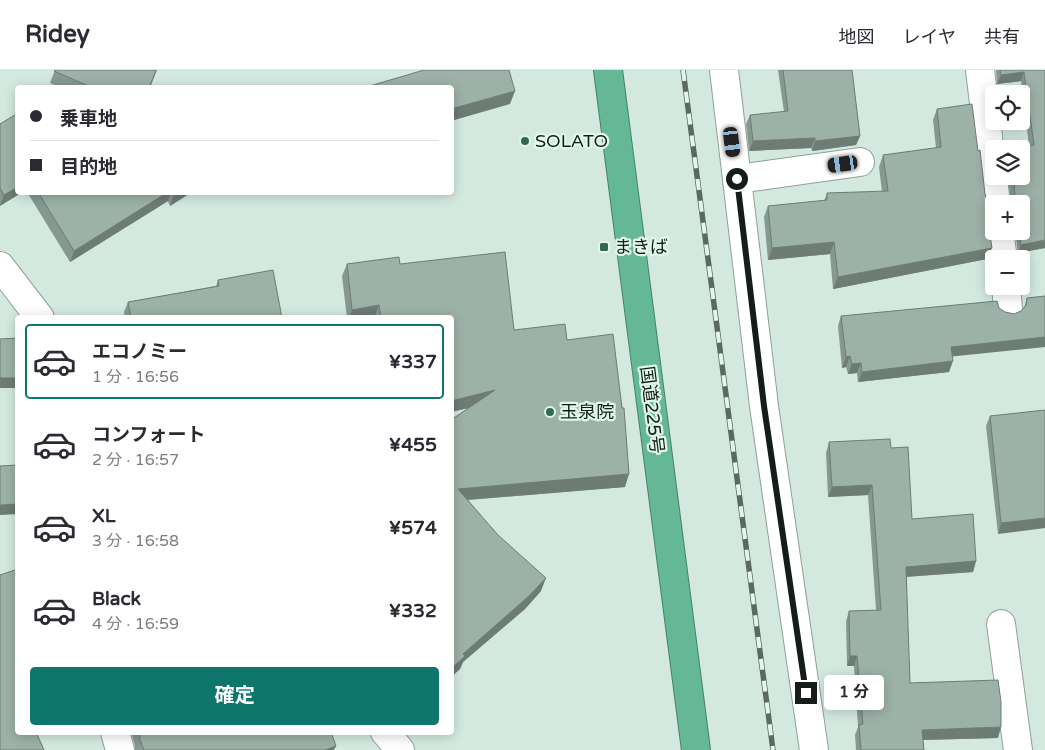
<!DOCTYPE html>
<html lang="ja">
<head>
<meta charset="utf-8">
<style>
	body { margin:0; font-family:"Varela Round","Noto Sans JP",sans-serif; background:#f2f2f3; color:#2b2b33; height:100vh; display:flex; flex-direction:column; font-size:19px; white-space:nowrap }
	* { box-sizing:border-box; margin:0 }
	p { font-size:16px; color:#7c7c81 }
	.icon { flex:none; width:28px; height:28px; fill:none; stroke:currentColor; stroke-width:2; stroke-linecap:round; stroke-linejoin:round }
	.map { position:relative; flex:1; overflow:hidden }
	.sheet { position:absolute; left:15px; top:245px; width:439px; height:420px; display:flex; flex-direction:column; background:#fff; border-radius:5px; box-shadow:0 2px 12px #0003 }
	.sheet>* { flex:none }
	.banner { position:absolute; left:15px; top:15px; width:439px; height:110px; border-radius:5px; box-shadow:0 2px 12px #0003; display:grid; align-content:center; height:110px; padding:0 15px; background:#fff }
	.fabs { position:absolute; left:985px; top:15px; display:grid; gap:10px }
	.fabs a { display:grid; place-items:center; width:45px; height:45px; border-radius:5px; background:#fff; box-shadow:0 2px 12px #0003; font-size:25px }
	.end { position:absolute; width:22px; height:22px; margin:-11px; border:6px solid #151d19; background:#fff; box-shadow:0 0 0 2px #fff }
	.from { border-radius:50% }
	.bubble { position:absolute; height:35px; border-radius:5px; background:#fff; box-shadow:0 2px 12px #0003; font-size:16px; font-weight:700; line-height:35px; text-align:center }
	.car { position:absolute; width:15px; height:30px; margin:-15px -8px; border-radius:6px; box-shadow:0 0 4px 1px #0007; background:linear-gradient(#222 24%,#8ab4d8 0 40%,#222 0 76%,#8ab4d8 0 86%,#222 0) }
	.banner b { display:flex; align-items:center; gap:18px; height:48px; font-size:19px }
	.banner b+b { border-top:1px solid #e1e1e2 }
	.banner i { width:12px; height:12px; background:#2b2b33 }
	ul { padding:9px 0 0; list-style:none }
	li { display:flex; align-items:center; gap:15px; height:75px; margin:0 10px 8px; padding:0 5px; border:2px solid transparent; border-radius:5px }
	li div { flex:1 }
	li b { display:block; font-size:19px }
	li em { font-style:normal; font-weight:700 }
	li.on { border-color:#0f766e }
	li>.icon { width:45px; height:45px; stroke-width:1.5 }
	.cta { display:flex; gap:10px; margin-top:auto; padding:10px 15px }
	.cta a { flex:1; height:58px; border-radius:5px; background:#0f766e; color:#fff; font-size:20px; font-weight:700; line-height:58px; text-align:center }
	header { display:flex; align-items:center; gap:30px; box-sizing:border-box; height:70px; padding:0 25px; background:#fff; border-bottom:1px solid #e1e1e2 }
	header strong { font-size:24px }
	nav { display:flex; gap:28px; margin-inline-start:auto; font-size:18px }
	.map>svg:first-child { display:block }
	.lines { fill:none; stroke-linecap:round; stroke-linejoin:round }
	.minor-casing { stroke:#8ca197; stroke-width:30 }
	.highway-casing { stroke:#48826a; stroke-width:30 }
	.minor { stroke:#fff; stroke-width:28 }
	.highway { stroke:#64b895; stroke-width:28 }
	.rail-casing { stroke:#5c6963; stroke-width:5.5 }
	.rail { stroke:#e0f7ec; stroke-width:4; stroke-dasharray:11; stroke-linecap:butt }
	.wall { fill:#869890 }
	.shaded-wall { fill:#6d7c75 }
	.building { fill:#9cb1a7; stroke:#6d7c75 }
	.route { stroke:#151d19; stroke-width:6 }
	.poi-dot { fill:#306a53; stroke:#e0f7ec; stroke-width:2 }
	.labels { text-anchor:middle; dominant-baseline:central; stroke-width:4.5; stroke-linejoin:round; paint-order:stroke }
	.poi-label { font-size:18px; fill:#151d19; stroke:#e0f7ec; text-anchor:start }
	.street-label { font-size:18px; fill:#151d19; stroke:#e0f7ec }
</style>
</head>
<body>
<header>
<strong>Ridey</strong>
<nav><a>地図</a><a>レイヤ</a><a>共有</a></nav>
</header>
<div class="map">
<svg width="1045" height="680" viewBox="0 0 1045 680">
	<rect width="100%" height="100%" fill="#d3e9df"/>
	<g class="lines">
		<defs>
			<g id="minor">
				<polyline points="724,0 764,336 814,680"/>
				<polyline points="980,0 996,134"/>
				<polyline points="737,109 860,92"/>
				<polyline points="999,161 1003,189"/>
				<polyline points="0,196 40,248"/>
				<polyline points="1006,216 1008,239"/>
				<polyline points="1001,554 1018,680"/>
				<polyline points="115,662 120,680"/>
				<polyline points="385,662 400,680"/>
			</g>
			<polyline id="highway" points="608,0 696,680"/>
		</defs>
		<use href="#minor" class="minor-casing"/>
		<use href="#highway" class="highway-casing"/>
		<use href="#minor" class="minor"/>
		<use href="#highway" class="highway"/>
		<defs>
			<polyline id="rail" points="683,0 773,680"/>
		</defs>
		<use href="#rail" class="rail-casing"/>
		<use href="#rail" class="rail"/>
	</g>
	<g class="wall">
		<polygon points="55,0 157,0 150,18 61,18 50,13"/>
		<polygon points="778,0 852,0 860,66 856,75 812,81 811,78 749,81 746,54 750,45 784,42"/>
		<polygon points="996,0 1045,0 1045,178 1018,183 1015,161 1021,161 1021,134 1011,134 1008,106 1021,106 1029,76 1021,11 997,14"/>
		<polygon points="937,39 978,81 985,124 988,132 994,136 990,148 988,151 987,189 833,219 830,184 768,190 764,147 768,136 824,131 827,123 882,122 879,97 883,85 936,78 933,50"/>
		<polygon points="0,54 18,122 0,136"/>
		<polygon points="27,122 192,122 170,136 168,131 70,192"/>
		<polygon points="347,194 400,194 514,260 567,270 625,417 468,430 541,521 525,539 463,592 460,599 451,607 451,350 468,338 451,342 451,248 347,248 342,206"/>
		<polygon points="218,210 282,248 125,248 124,242 128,232 216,216"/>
		<polygon points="1045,226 952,287 949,302 858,312 857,303 848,304 846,297 842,298 838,256 841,246 999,238 1005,242 1014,244 1021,241 1024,238 1027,228"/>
		<polygon points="1045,340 998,464 986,356 990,346"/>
		<polygon points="829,372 891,378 912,449 976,491 973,502 906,507 910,613 998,668 923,670 924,680 856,680 855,665 858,657 854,596 847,596 846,551 849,541 876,540 868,425 828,427 826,383"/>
		<polygon points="131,662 331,662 334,680 135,680 135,676"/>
	</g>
	<g class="shaded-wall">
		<polygon points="1024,2 1021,11 997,14 1001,5"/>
		<polygon points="515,21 510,34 451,51 451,39"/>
		<polygon points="860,66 856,75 812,81 815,71"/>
		<polygon points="815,68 811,78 749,81 753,71"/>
		<polygon points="18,117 18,122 23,122 0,136 4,125"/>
		<polygon points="168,122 171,122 168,131 70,192 74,181"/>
		<polygon points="177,122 192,122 170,136 174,124"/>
		<polygon points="994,137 990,148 985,155 989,143"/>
		<polygon points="1045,170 1045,178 1018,183 1021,175"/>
		<polygon points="834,172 830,184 768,190 772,178"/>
		<polygon points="992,178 987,189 833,219 838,207"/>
		<polygon points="379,235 374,248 349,248 352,240"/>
		<polygon points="1045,267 1045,277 947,287 951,277"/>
		<polygon points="850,286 846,297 842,298 846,287"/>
		<polygon points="953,291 949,302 858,312 862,302"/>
		<polygon points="861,293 857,303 848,304 852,294"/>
		<rect x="0" y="308" width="18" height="10"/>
		<polygon points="495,320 490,333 451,342 451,331"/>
		<polygon points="629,404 625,417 453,431 458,419"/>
		<polygon points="872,415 868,425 828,427 832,417"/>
		<polygon points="18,434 18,444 0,445 0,435"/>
		<polygon points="1045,448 1045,458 998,464 1001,453"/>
		<polygon points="976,491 973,502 902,507 906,497"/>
		<polygon points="546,508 541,521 525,539 463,592 460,599 451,607 451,599 463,584"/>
		<polygon points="850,586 857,586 854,596 847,596"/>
		<polygon points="1001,657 998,668 919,670 922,660"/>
		<polygon points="336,676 334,680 325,680"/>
	</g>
	<g class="building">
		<polygon points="55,0 156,0 149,18 93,18 54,1"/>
		<polygon points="424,0 509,0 515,21 451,39 451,18 363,18"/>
		<polygon points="783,0 852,0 860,66 815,71 815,68 753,71 750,45 788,41"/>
		<polygon points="1000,0 1045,0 1045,170 1021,175 1019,161 1021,161 1021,134 1012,134 1013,132 1015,124 1013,106 1021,106 1021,79 1009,79 1034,75 1024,2 1001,5"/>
		<polygon points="972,34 978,81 980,80 985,124 988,132 994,136 994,137 989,143 988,151 992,178 838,207 834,172 772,178 768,136 827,130 827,123 888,121 883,85 941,77 937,39"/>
		<polygon points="18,43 18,117 4,125 0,118 0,54"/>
		<polygon points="38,122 168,122 74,181"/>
		<polygon points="505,182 514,260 565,254 567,270 613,264 622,338 624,338 629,404 458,419 498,465 546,508 529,526 463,584 465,586 451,599 451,350 495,320 451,331 451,248 381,248 379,235 352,240 347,194 399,187 400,194"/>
		<polygon points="273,200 282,248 131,248 128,232 219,216 218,210"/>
		<polygon points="1045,226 1045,267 951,277 953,291 862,302 861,293 852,294 850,286 846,287 841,246 997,231 999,238 1005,242 1014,244 1021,241 1026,235 1027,228"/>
		<polygon points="18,268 18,308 0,308 0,269"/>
		<polygon points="1045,340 1045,448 1001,453 990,346"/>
		<polygon points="890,369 891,378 908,377 912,449 973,444 976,491 906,497 910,613 998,610 1001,632 1001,657 922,660 924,680 861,680 859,655 863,654 857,586 850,586 849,541 881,540 872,415 832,417 829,372"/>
		<polygon points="18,395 18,434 0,435 0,396"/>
		<polygon points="18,499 18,662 36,662 44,680 0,680 0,505"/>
		<polygon points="140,662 331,662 336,676 325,680 144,680 140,670"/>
	</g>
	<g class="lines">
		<polyline class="route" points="737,109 764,336 806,623"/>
	</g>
	<g class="poi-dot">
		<circle cx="525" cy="71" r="5"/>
		<rect x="599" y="172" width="10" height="10" rx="2.5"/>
		<circle cx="550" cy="342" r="5"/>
	</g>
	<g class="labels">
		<g class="poi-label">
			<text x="535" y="71">SOLATO</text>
			<text x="614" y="177">まきば</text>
			<text x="560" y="342">玉泉院</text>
		</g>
		<g class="street-label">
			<text transform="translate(652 340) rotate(83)">国道225号</text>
		</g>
	</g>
</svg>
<div class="fabs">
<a><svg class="icon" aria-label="locate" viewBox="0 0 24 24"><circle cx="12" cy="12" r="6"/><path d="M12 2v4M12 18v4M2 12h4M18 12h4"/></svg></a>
<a><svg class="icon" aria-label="layers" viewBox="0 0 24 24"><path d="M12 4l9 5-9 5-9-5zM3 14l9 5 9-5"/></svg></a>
<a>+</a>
<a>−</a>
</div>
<i class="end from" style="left:737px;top:109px"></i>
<i class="end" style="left:806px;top:623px"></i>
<div class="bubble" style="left:824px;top:605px;width:60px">1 分</div>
<i class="car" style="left:732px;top:72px;rotate:173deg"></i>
<i class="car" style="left:843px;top:94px;rotate:262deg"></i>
<div class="banner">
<b><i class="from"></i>乗車地</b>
<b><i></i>目的地</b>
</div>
<section class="sheet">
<ul>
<li class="on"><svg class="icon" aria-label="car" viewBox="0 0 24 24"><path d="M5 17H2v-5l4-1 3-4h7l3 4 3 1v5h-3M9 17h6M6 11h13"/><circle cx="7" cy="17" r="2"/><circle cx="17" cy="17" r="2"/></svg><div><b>エコノミー</b><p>1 分 · 16:56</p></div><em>¥337</em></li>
<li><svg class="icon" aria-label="car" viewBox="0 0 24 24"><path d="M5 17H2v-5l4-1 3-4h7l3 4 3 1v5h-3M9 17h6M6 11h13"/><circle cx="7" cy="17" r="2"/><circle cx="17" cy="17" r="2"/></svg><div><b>コンフォート</b><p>2 分 · 16:57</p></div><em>¥455</em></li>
<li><svg class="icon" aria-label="car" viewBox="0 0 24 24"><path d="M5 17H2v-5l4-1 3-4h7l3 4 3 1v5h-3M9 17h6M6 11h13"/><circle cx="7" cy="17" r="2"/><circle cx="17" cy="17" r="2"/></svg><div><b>XL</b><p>3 分 · 16:58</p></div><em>¥574</em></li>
<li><svg class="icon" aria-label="car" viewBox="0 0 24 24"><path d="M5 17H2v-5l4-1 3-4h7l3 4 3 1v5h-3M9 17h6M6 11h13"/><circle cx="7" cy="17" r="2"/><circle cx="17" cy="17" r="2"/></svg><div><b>Black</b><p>4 分 · 16:59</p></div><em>¥332</em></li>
</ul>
<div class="cta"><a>確定</a></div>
</section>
</div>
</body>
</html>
